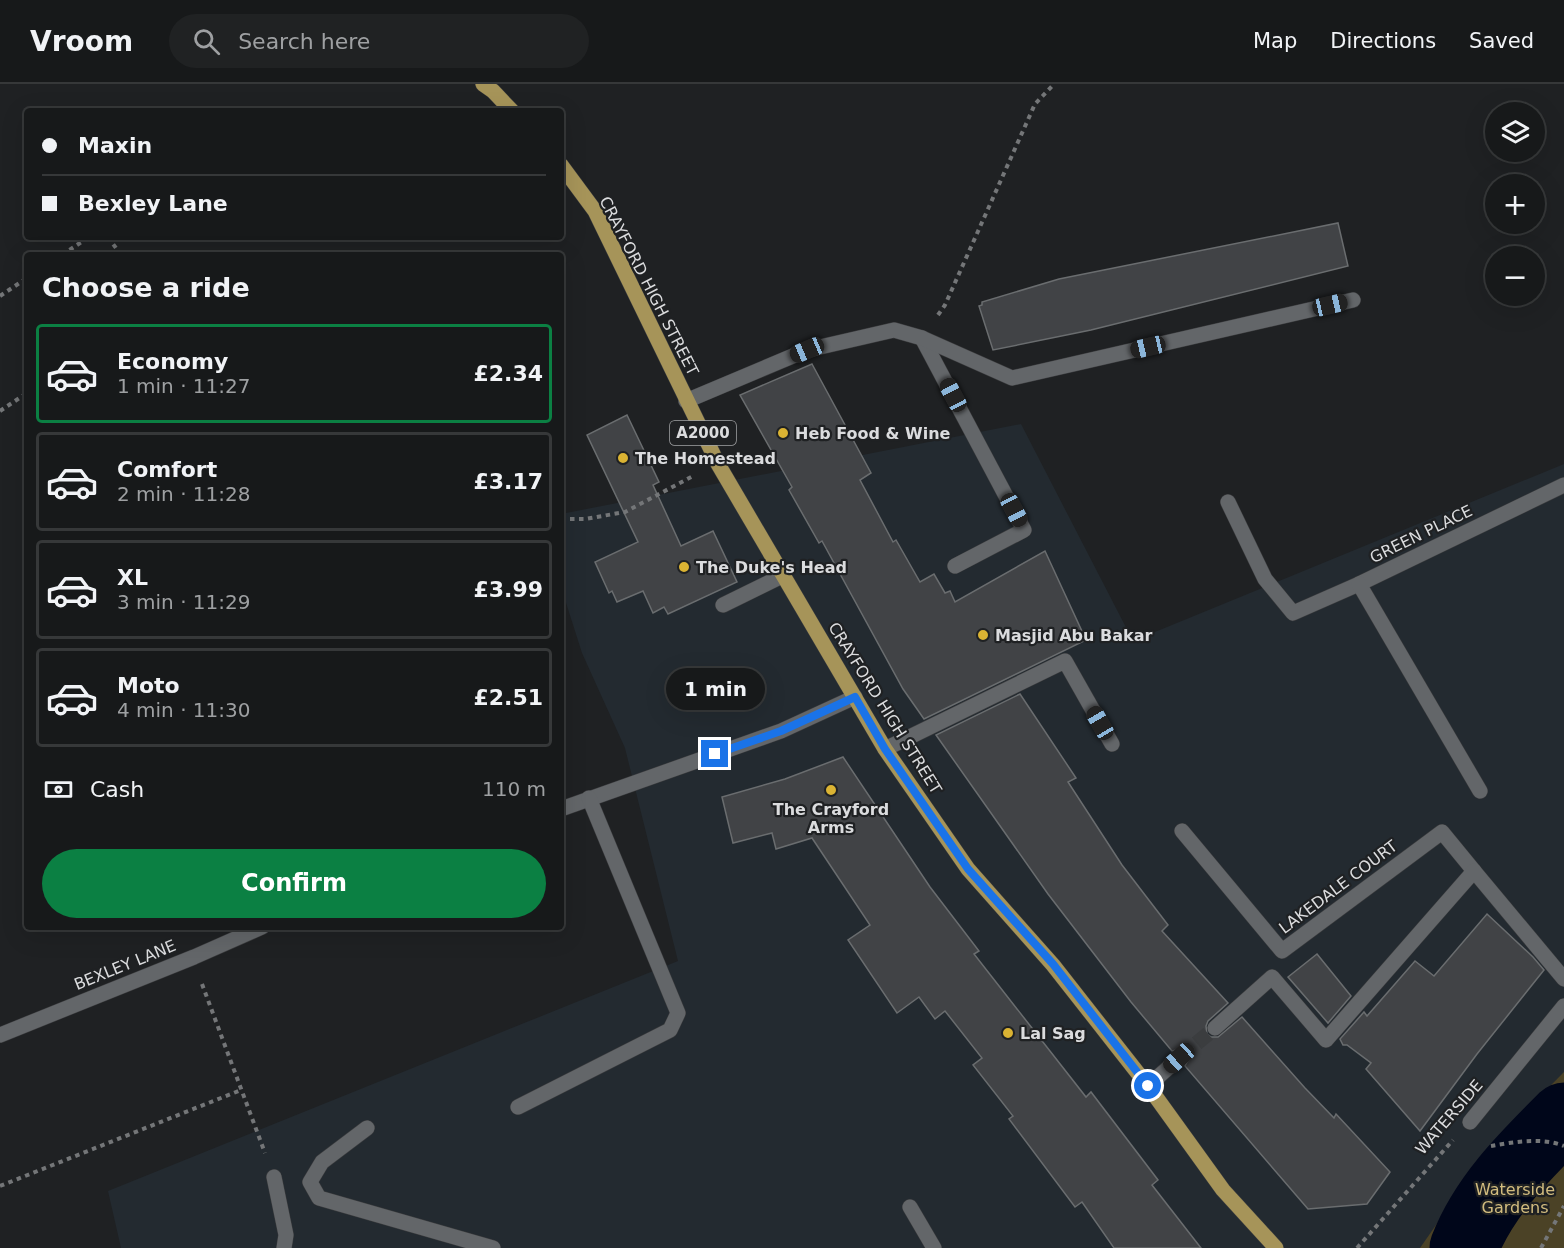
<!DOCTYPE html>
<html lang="en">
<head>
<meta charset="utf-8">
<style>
	body { margin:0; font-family:"DejaVu Sans",sans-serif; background:#202223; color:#f1f3f6; height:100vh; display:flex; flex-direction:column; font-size:22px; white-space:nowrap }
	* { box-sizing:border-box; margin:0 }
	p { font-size:20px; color:#9ea0a2 }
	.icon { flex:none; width:33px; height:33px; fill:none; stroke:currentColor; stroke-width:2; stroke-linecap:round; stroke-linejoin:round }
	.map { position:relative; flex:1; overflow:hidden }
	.side { position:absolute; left:24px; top:168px; width:540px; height:678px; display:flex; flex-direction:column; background:#17191a; border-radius:6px; box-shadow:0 6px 24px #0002,0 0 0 2px #363839 }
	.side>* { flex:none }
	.top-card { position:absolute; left:24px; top:24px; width:540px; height:132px; border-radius:6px; box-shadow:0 6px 24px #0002,0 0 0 2px #363839; display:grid; align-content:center; height:132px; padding:0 18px; background:#17191a }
	.controls { position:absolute; left:1485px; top:18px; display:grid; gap:12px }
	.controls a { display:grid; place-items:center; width:60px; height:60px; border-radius:50%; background:#17191a; box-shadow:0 6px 24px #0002,0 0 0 2px #363839; font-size:30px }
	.end { position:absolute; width:27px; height:27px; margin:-14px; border:8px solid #1a73e8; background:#fff; box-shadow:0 0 0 3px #fff }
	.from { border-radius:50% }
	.bubble { position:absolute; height:42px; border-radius:21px; background:#17191a; box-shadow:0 6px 24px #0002,0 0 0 2px #363839; font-size:20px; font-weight:800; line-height:42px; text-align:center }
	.car { position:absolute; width:18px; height:36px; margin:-18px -9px; border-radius:8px; box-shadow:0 0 4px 2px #0007; background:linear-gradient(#222 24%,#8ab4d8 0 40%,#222 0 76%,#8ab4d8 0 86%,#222 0) }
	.top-card b { display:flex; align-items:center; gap:21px; height:57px; font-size:22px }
	.top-card b+b { border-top:2px solid #363839 }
	.top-card i { width:15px; height:15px; background:#f1f3f6 }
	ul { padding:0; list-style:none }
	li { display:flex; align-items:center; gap:18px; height:99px; margin:0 12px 9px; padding:0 6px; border:3px solid #363839; border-radius:6px }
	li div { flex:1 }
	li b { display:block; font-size:22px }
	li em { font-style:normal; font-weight:800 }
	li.current { border-color:#0b8043 }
	li>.icon { width:54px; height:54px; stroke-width:1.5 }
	h2 { padding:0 18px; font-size:27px; line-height:72px }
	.pay { display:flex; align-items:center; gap:15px; height:66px; padding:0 18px; font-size:22px }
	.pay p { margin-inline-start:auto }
	.action { display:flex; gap:12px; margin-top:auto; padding:12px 18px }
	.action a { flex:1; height:69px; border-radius:36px; background:#0b8043; color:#fff; font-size:24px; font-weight:800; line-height:69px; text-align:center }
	header { display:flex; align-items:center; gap:36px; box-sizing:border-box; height:84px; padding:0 30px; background:#17191a; border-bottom:2px solid #363839 }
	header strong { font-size:28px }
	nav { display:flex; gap:33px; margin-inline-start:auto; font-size:21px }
	.search { width:420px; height:54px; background:#202223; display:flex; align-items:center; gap:15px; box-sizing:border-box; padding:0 21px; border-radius:33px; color:#9ea0a2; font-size:22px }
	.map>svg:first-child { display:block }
	.built { fill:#232a30 }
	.green { fill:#4b4226 }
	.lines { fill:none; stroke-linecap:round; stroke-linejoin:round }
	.river { stroke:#00061a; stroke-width:69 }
	.building { fill:#414346; stroke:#6a6d6f; stroke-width:1.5 }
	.minor-tunnel { stroke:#3b3d3f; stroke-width:15; stroke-dasharray:15 8; stroke-linecap:butt }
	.minor-casing { stroke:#3b3c3e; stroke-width:16 }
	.major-casing { stroke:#3b3c3e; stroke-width:16 }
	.path { stroke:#747678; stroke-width:4; stroke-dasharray:4.5 4.5; stroke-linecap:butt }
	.minor { stroke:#636669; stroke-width:15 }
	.major { stroke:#a69459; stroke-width:15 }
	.route { stroke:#1a73e8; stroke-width:8 }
	.poi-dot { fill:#dab333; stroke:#1f2123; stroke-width:2 }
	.labels { text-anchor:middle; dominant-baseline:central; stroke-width:4.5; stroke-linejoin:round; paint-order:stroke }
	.shield { fill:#1f2123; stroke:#a3a4a6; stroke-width:1.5 }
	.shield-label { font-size:15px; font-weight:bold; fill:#dbdcde }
	.street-label { font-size:16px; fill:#dbdcde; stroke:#1f2123 }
	.poi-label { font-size:16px; font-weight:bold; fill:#dbdcde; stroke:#1f2123; text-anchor:start }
	.park-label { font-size:16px; fill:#d2bc7f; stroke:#1f2123 }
</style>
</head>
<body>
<header>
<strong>Vroom</strong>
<div class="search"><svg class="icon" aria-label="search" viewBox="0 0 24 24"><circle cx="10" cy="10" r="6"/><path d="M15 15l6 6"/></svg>Search here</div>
<nav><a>Map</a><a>Directions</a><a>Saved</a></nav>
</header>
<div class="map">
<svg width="1564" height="1164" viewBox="0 0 1564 1164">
	<rect width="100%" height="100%" fill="#1f2123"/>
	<polygon class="built" points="1021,340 1133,557 1564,380 1564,1164 121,1164 108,1107 678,877 625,664 582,569 561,503 561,430"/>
	<polygon class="green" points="1564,988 1564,1164 1420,1164 1491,1062"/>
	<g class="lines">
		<path class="river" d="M1464,1164c20,-52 61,-92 100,-131"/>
	</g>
	<g class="building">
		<polygon points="1338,139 1348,182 1091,246 993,266 979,222 982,221 982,218 1059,195"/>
		<polygon points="812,280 871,389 860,396 893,458 896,456 920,498 934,490 945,509 950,507 955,518 1045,467 1086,556 924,635 903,605 822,457 819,459 789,406 792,403 740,311"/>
		<polygon points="627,331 659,398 653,401 681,462 713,447 737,498 668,530 664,523 653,529 643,507 617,518 612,507 609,509 595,478 638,458 587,351"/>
		<polygon points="1020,610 1076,694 1068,698 1122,781 1168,841 1162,847 1228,919 1208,937 1206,942 1207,950 1211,953 1218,953 1242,933 1305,1004 1334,1034 1336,1030 1390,1088 1367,1120 1308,1125 1185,982 1188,976 1187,968 1181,965 1172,967 1131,918 1048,810 936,651"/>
		<polygon points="843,673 930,803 979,867 974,870 1086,1013 1091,1008 1158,1096 1152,1101 1201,1164 1114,1164 1082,1118 1075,1123 1009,1035 1013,1032 973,981 982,974 945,927 935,935 919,913 897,929 848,856 870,841 812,754 776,765 772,749 733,759 722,713 785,695"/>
		<polygon points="1487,830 1533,873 1544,886 1477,970 1420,1047 1366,985 1371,979 1347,961 1343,961 1340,955 1364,928 1367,932 1415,877 1434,892"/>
		<polygon points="1317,870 1351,912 1328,939 1288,893"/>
	</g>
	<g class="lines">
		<polyline class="minor-tunnel" points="1179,974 1215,944"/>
		<defs>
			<g id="minor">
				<polyline points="922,254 1024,446 955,482"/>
				<polyline points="686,317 807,266 894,246 922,254 1012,294 1353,216"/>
				<polyline points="1228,418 1265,495 1293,529 1359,500 1564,401"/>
				<polyline points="1359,500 1480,707"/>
				<polyline points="723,521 782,492"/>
				<polyline points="885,665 1065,577 1112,660"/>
				<polyline points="561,725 781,647 855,613"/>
				<polyline points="1182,747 1282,867 1442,748 1474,787"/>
				<polyline points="1215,944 1272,893 1326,956 1474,787 1564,895"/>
				<polyline points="0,951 194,873 262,843"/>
				<polyline points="1148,1002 1179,974"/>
				<polyline points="518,1023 670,946 678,929 589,714"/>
				<polyline points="1470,1038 1564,922"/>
				<polyline points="367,1044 322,1078 310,1098 319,1114 493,1164"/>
				<polyline points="274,1093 286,1151 284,1164"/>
				<polyline points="910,1123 934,1164"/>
			</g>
			<g id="major">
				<polyline points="483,0 493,7 512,27"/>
				<polyline points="561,81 595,127 718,380 885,665 968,785 1053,881 1148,1002 1223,1106 1276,1164"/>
			</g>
		</defs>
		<use href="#minor" class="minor-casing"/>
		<use href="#major" class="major-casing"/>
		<g class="path">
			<polyline points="108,153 121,171"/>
			<polyline points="62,171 89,153"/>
			<polyline points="0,212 27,194"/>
			<polyline points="938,231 945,221 1035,20 1054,0"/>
			<polyline points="0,327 27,309"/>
			<polyline points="561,435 585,435 625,428 695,391"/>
			<polyline points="202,900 265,1069"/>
			<path d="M1491,1062c23,-4 51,-9 73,0"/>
			<polyline points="0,1102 241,1006"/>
			<polyline points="1357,1164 1453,1056"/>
			<polyline points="1541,1164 1564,1122"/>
		</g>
		<use href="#minor" class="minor"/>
		<use href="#major" class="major"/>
	</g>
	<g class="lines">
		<polyline class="route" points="715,670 781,647 855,613 885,665 968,785 1053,880 1148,1002"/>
	</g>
	<g class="poi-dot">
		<circle cx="783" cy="349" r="6"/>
		<circle cx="623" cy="374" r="6"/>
		<circle cx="684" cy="483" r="6"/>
		<circle cx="983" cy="551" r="6"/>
		<circle cx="831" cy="706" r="6"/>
		<circle cx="1008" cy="949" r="6"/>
	</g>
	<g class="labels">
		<rect class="shield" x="670" y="337" width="66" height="24" rx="4.5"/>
		<g class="shield-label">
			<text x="703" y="349">A2000</text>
		</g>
		<g class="street-label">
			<text transform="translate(649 202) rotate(63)">CRAYFORD HIGH STREET</text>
			<text transform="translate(1421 450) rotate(-26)">GREEN PLACE</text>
			<text transform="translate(885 624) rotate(58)">CRAYFORD HIGH STREET</text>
			<text transform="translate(1338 803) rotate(-37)">LAKEDALE COURT</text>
			<text transform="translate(125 881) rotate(-22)">BEXLEY LANE</text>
			<text transform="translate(1449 1033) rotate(-49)">WATERSIDE</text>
		</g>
		<g class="poi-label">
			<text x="795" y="349">Heb Food &amp; Wine</text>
			<text x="635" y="374">The Homestead</text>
			<text x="696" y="483">The Duke's Head</text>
			<text x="995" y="551">Masjid Abu Bakar</text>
			<text x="831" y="725" text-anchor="middle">The Crayford<tspan x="831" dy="18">Arms</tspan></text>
			<text x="1020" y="949">Lal Sag</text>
		</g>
		<g class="park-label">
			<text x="1515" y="1105">Waterside<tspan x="1515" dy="18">Gardens</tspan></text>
		</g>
	</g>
</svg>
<div class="controls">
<a><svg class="icon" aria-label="layers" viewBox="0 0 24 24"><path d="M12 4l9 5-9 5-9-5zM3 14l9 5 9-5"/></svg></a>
<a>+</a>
<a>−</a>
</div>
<i class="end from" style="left:1148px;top:1002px"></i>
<i class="end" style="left:715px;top:670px"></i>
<div class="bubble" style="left:666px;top:584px;width:99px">1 min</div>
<i class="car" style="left:1330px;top:221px;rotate:77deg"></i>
<i class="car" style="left:1148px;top:263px;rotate:257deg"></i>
<i class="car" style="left:807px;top:266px;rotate:247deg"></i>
<i class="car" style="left:953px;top:311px;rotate:332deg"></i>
<i class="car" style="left:1014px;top:426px;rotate:152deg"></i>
<i class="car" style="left:1100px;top:639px;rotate:330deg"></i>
<i class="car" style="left:1179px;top:974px;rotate:228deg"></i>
<div class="top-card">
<b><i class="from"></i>Maxin</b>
<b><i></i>Bexley Lane</b>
</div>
<section class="side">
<h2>Choose a ride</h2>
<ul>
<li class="current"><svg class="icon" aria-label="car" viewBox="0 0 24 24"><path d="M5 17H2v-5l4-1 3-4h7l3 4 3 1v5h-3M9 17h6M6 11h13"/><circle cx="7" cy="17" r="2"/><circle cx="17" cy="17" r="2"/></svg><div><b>Economy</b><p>1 min · 11:27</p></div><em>£2.34</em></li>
<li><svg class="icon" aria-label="car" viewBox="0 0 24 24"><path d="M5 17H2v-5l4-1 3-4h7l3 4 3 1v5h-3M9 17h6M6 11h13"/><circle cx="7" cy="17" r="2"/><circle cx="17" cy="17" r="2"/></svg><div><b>Comfort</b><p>2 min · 11:28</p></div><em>£3.17</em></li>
<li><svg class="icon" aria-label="car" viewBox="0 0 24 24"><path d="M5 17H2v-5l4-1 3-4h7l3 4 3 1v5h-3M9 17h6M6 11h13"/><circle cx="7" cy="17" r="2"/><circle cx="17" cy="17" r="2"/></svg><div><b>XL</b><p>3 min · 11:29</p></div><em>£3.99</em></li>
<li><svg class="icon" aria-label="car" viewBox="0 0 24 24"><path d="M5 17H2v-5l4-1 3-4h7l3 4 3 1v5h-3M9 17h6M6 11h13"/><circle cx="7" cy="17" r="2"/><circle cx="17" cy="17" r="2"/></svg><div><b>Moto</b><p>4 min · 11:30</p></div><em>£2.51</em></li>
</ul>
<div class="pay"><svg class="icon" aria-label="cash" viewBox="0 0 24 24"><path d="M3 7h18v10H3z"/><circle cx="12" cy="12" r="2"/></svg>Cash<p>110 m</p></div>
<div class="action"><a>Confirm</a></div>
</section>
</div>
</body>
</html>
